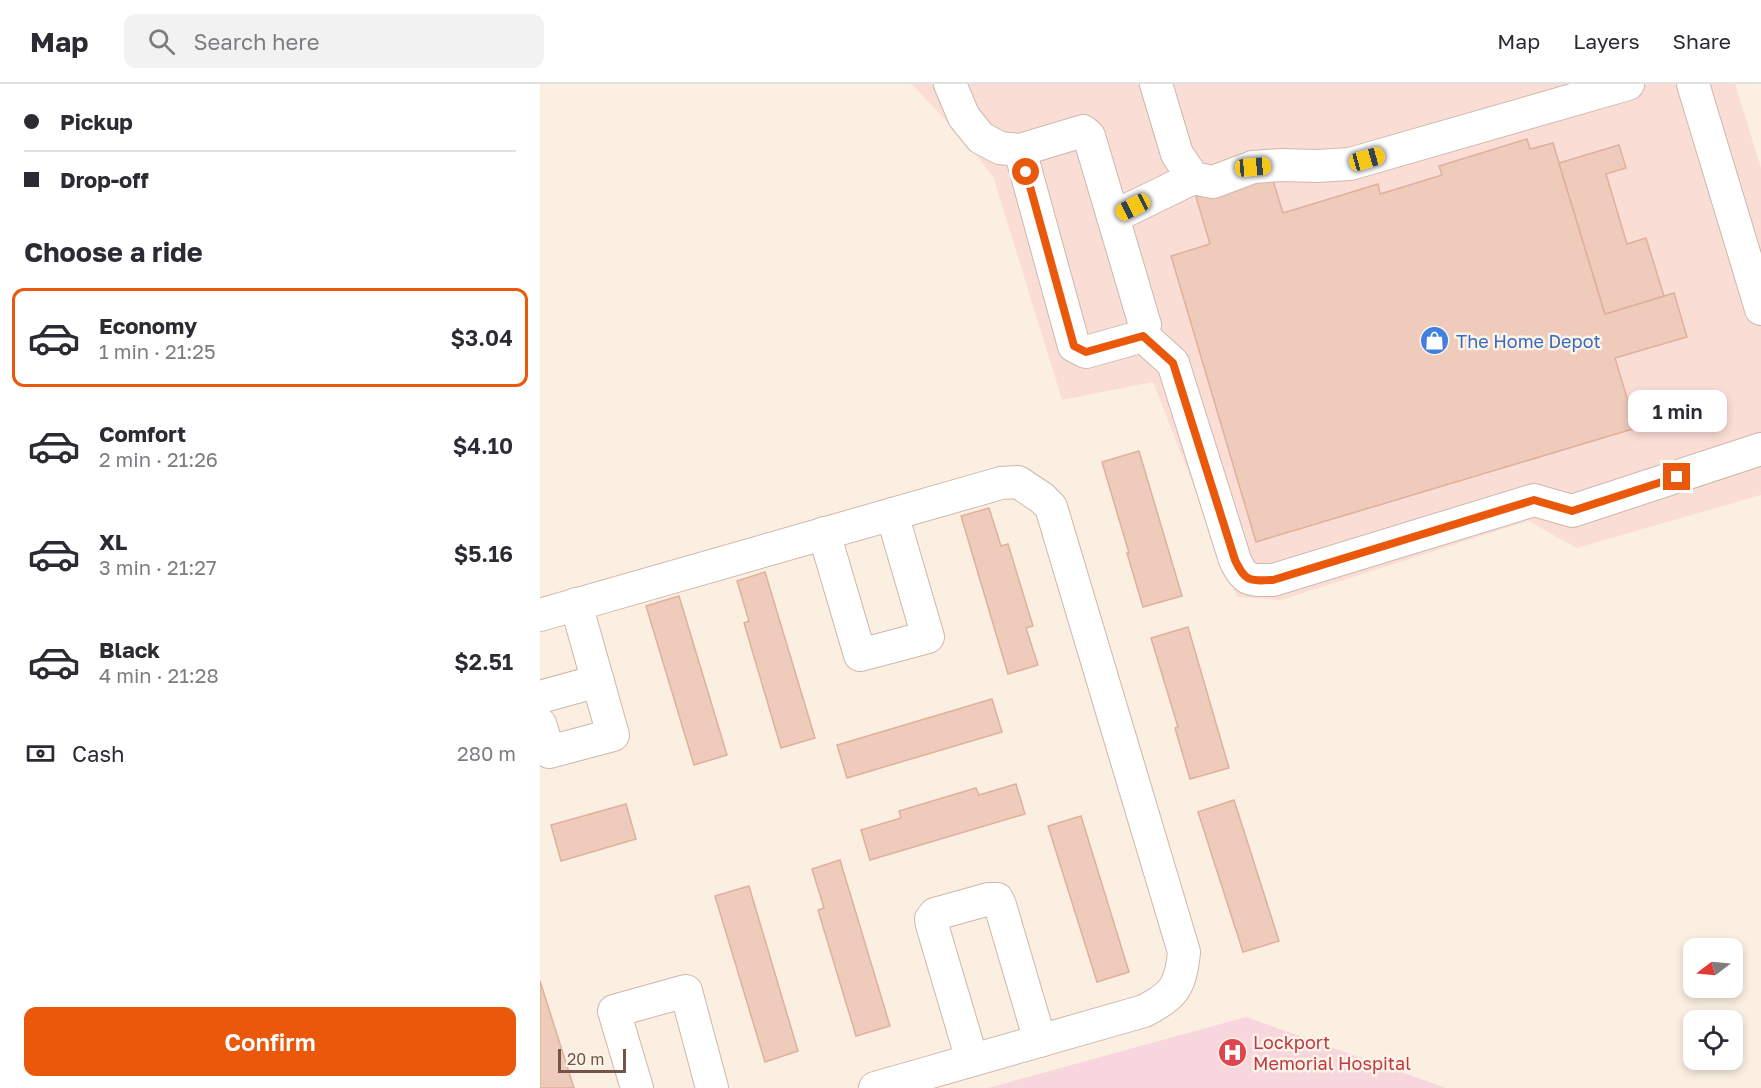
<!DOCTYPE html>
<html lang="en">
<head>
<meta charset="utf-8">
<style>
	body { margin:0; font-family:"Golos Text",sans-serif; background:#f2f2f3; color:#2b2b33; height:100vh; display:flex; flex-direction:column; font-size:22px; white-space:nowrap }
	* { box-sizing:border-box; margin:0 }
	p { font-size:20px; color:#7c7c81 }
	.icon { flex:none; width:33px; height:33px; fill:none; stroke:currentColor; stroke-width:2; stroke-linecap:round; stroke-linejoin:round }
	.map { position:relative; flex:1; overflow:hidden }
	.drawer { display:flex; flex-direction:column; background:#fff; width:540px }
	.drawer>* { flex:none }
	.hud { display:grid; align-content:center; height:132px; padding:0 24px; background:#fff }
	.needle { width:39px; rotate:254deg }
	.buttons { position:absolute; left:1143px; top:854px; display:grid; gap:12px }
	.buttons a { display:grid; place-items:center; width:60px; height:60px; border-radius:12px; background:#fff; box-shadow:0 3px 9px #0003; font-size:30px }
	.scale { position:absolute; left:18px; bottom:15px; width:68px; box-sizing:border-box; padding-left:6px; border:3px solid #71544a; border-top:0; font-size:16px; line-height:21px; white-space:nowrap; color:#71544a; -webkit-text-stroke:4px #fef3e8; paint-order:stroke }
	.end { position:absolute; width:27px; height:27px; margin:-14px; border:8px solid #ea580c; background:#fff; box-shadow:0 0 0 3px #fff }
	.from { border-radius:50% }
	.bubble { position:absolute; height:42px; border-radius:12px; background:#fff; box-shadow:0 3px 9px #0003; font-size:20px; font-weight:600; line-height:42px; text-align:center }
	.car { position:absolute; width:18px; height:36px; margin:-18px -9px; border-radius:8px; box-shadow:0 0 4px 2px #0007; background:linear-gradient(#f5c518 24%,#345 0 40%,#f5c518 0 76%,#345 0 86%,#f5c518 0) }
	.hud b { display:flex; align-items:center; gap:21px; height:57px; font-size:22px }
	.hud b+b { border-top:2px solid #e1e1e2 }
	.hud i { width:15px; height:15px; background:#2b2b33 }
	ul { padding:0; list-style:none }
	li { display:flex; align-items:center; gap:18px; height:99px; margin:0 12px 9px; padding:0 12px; border:3px solid transparent; border-radius:12px }
	li div { flex:1 }
	li b { display:block; font-size:22px }
	li em { font-style:normal; font-weight:600 }
	li.current { border-color:#ea580c }
	li>.icon { width:54px; height:54px; stroke-width:1.5 }
	h2 { padding:0 24px; font-size:27px; line-height:72px }
	.pay { display:flex; align-items:center; gap:15px; height:66px; padding:0 24px; font-size:22px }
	.pay p { margin-inline-start:auto }
	.primary-button { display:flex; gap:12px; margin-top:auto; padding:12px 24px }
	.primary-button a { flex:1; height:69px; border-radius:12px; background:#ea580c; color:#fff; font-size:24px; font-weight:600; line-height:69px; text-align:center }
	header { display:flex; align-items:center; gap:36px; box-sizing:border-box; height:84px; padding:0 30px; background:#fff; border-bottom:2px solid #e1e1e2 }
	header strong { font-size:28px }
	nav { display:flex; gap:33px; margin-inline-start:auto; font-size:21px }
	.search { width:420px; height:54px; background:#f2f2f3; display:flex; align-items:center; gap:15px; box-sizing:border-box; padding:0 21px; border-radius:12px; color:#7c7c81; font-size:22px }
	main { display:flex; flex:1; min-height:0 }
	.map>svg:first-child { display:block }
	.commercial { fill:#faded6 }
	.medical { fill:#f8d6dd }
	.building { fill:#eecbbb; stroke:#e0b09d; stroke-width:1.5 }
	.lines { fill:none; stroke-linecap:round; stroke-linejoin:round }
	.minor-casing { stroke:#cdb8ac; stroke-width:34 }
	.minor { stroke:#fff; stroke-width:32 }
	.route { stroke:#ea580c; stroke-width:8 }
	.labels { text-anchor:middle; dominant-baseline:central; stroke-width:5; stroke-linejoin:round; paint-order:stroke }
	.shop-label { font-size:18px; fill:#366cbe; stroke:#fef3e8; text-anchor:start }
	.health-label { font-size:18px; fill:#be3a42; stroke:#fef3e8; text-anchor:start }
</style>
</head>
<body>
<header>
<strong>Map</strong>
<div class="search"><svg class="icon" aria-label="search" viewBox="0 0 24 24"><circle cx="10" cy="10" r="6"/><path d="M15 15l6 6"/></svg>Search here</div>
<nav><a>Map</a><a>Layers</a><a>Share</a></nav>
</header>
<main>
<section class="drawer">
<div class="hud">
<b><i class="from"></i>Pickup</b>
<b><i></i>Drop-off</b>
</div>
<h2>Choose a ride</h2>
<ul>
<li class="current"><svg class="icon" aria-label="car" viewBox="0 0 24 24"><path d="M5 17H2v-5l4-1 3-4h7l3 4 3 1v5h-3M9 17h6M6 11h13"/><circle cx="7" cy="17" r="2"/><circle cx="17" cy="17" r="2"/></svg><div><b>Economy</b><p>1 min · 21:25</p></div><em>$3.04</em></li>
<li><svg class="icon" aria-label="car" viewBox="0 0 24 24"><path d="M5 17H2v-5l4-1 3-4h7l3 4 3 1v5h-3M9 17h6M6 11h13"/><circle cx="7" cy="17" r="2"/><circle cx="17" cy="17" r="2"/></svg><div><b>Comfort</b><p>2 min · 21:26</p></div><em>$4.10</em></li>
<li><svg class="icon" aria-label="car" viewBox="0 0 24 24"><path d="M5 17H2v-5l4-1 3-4h7l3 4 3 1v5h-3M9 17h6M6 11h13"/><circle cx="7" cy="17" r="2"/><circle cx="17" cy="17" r="2"/></svg><div><b>XL</b><p>3 min · 21:27</p></div><em>$5.16</em></li>
<li><svg class="icon" aria-label="car" viewBox="0 0 24 24"><path d="M5 17H2v-5l4-1 3-4h7l3 4 3 1v5h-3M9 17h6M6 11h13"/><circle cx="7" cy="17" r="2"/><circle cx="17" cy="17" r="2"/></svg><div><b>Black</b><p>4 min · 21:28</p></div><em>$2.51</em></li>
</ul>
<div class="pay"><svg class="icon" aria-label="cash" viewBox="0 0 24 24"><path d="M3 7h18v10H3z"/><circle cx="12" cy="12" r="2"/></svg>Cash<p>280 m</p></div>
<div class="primary-button"><a>Confirm</a></div>
</section>
<div class="map">
<svg width="1221" height="1004" viewBox="0 0 1221 1004">
	<rect width="100%" height="100%" fill="#fbefe2"/>
	<polygon class="commercial" points="372,0 1195,0 1221,84 1221,411 1037,464 988,437 741,516 697,513 613,298 522,316 454,95 431,64"/>
	<polygon class="medical" points="706,933 906,1004 448,1004"/>
	<g class="building">
		<polygon points="987,55 990,65 1013,59 1065,230 1134,209 1147,253 1075,274 1096,344 716,458 631,172 670,160 656,113 731,90 743,129 838,100 840,110 902,91 899,82"/>
		<polygon points="1079,61 1086,84 1066,90 1087,160 1106,154 1124,212 1065,230 1019,79"/>
		<polygon points="599,367 642,512 603,523 587,469 589,469 562,378"/>
		<polygon points="449,424 461,462 468,460 493,542 486,544 498,581 468,590 421,432"/>
		<polygon points="225,488 275,654 241,664 204,539 209,537 197,497"/>
		<polygon points="139,512 187,671 154,681 106,522"/>
		<polygon points="648,543 689,684 650,695 635,644 638,643 611,554"/>
		<polygon points="452,615 462,648 307,694 297,661"/>
		<polygon points="476,700 485,730 330,776 321,746 361,734 359,727 436,704 439,711"/>
		<polygon points="694,716 739,857 703,868 658,728"/>
		<polygon points="86,720 96,755 21,777 11,741"/>
		<polygon points="541,732 589,888 557,898 508,742"/>
		<polygon points="300,776 350,942 316,952 278,826 284,824 272,785"/>
		<polygon points="209,802 258,967 225,978 175,812"/>
		<polygon points="0,897 34,1004 0,1004"/>
	</g>
	<g class="lines">
		<defs>
			<g id="minor">
				<polyline points="410,0 424,33 441,54 460,64 480,66 543,47 549,52 605,241 603,252 546,268 534,262 480,66"/>
				<polyline points="616,0 637,70 653,94 673,98 713,83 741,81 777,82 810,80 1088,0"/>
				<polyline points="1153,0 1221,225"/>
				<polyline points="573,133 653,94"/>
				<path d="M603,252l30,27 62,197c10,22 15,20 38,20l261,-80 38,11 189,-62"/>
				<polyline points="284,449 320,571 388,553 352,430"/>
				<path d="M0,531l461,-132 17,-1 24,16 9,9 133,445c-3,34 -10,44 -40,59l-269,77"/>
				<polyline points="0,613 58,597"/>
				<polyline points="0,640 9,668 73,651 36,520"/>
				<polyline points="432,976 392,841 391,835 395,830 449,815 457,815 460,821 500,957"/>
				<polyline points="97,1004 74,927 146,907 172,1004"/>
			</g>
		</defs>
		<use href="#minor" class="minor-casing"/>
		<use href="#minor" class="minor"/>
	</g>
	<g class="lines">
		<path class="route" d="M486,88l48,174 12,6 57,-16 30,27 62,197c10,22 15,21 38,20l261,-80 38,11 105,-34"/>
	</g>
	<defs>
		<symbol id="shop-disc" viewBox="-11 -11 22 22"><circle r="9.5" fill="#3f7fe0" stroke="#fef3e8"/><path d="M-5-2.5h2.3a2.7 3.5 0 0 1 5.4 0H5L5.5 6h-11ZM-1.5-2.5h3a1.5 2.3 0 0 0-3 0Z" fill="#fff"/></symbol>
		<symbol id="hospital-disc" viewBox="-11 -11 22 22"><circle r="9.5" fill="#e0444e" stroke="#fef3e8"/><path d="M-5-5h3v3.5h4V-5h3V5h-3V1.5h-4V5h-3Z" fill="#fff"/></symbol>
	</defs>
	<g fill-rule="evenodd">
		<use href="#shop-disc" x="878" y="240" width="33" height="33"/>
		<use href="#hospital-disc" x="676" y="952" width="33" height="33"/>
	</g>
	<g class="labels">
		<g class="shop-label">
			<text x="916" y="257">The Home Depot</text>
		</g>
		<g class="health-label">
			<text x="713" y="958">Lockport<tspan x="713" dy="21">Memorial Hospital</tspan></text>
		</g>
	</g>
</svg>
<div class="buttons">
<a><svg class="needle" viewBox="-14 -14 28 28"><path d="M0-13l5 13h-10z" fill="#e53935"/><path d="M0 13l5-13h-10z" fill="#7c7c81"/></svg></a>
<a><svg class="icon" aria-label="locate" viewBox="0 0 24 24"><circle cx="12" cy="12" r="6"/><path d="M12 2v4M12 18v4M2 12h4M18 12h4"/></svg></a>
</div>
<div class="scale">20 m</div>
<i class="end from" style="left:486px;top:88px"></i>
<i class="end" style="left:1137px;top:393px"></i>
<div class="bubble" style="left:1088px;top:306px;width:99px">1 min</div>
<i class="car" style="left:827px;top:75px;rotate:74deg"></i>
<i class="car" style="left:713px;top:83px;rotate:85deg"></i>
<i class="car" style="left:593px;top:123px;rotate:243deg"></i>
</div>
</main>
</body>
</html>
